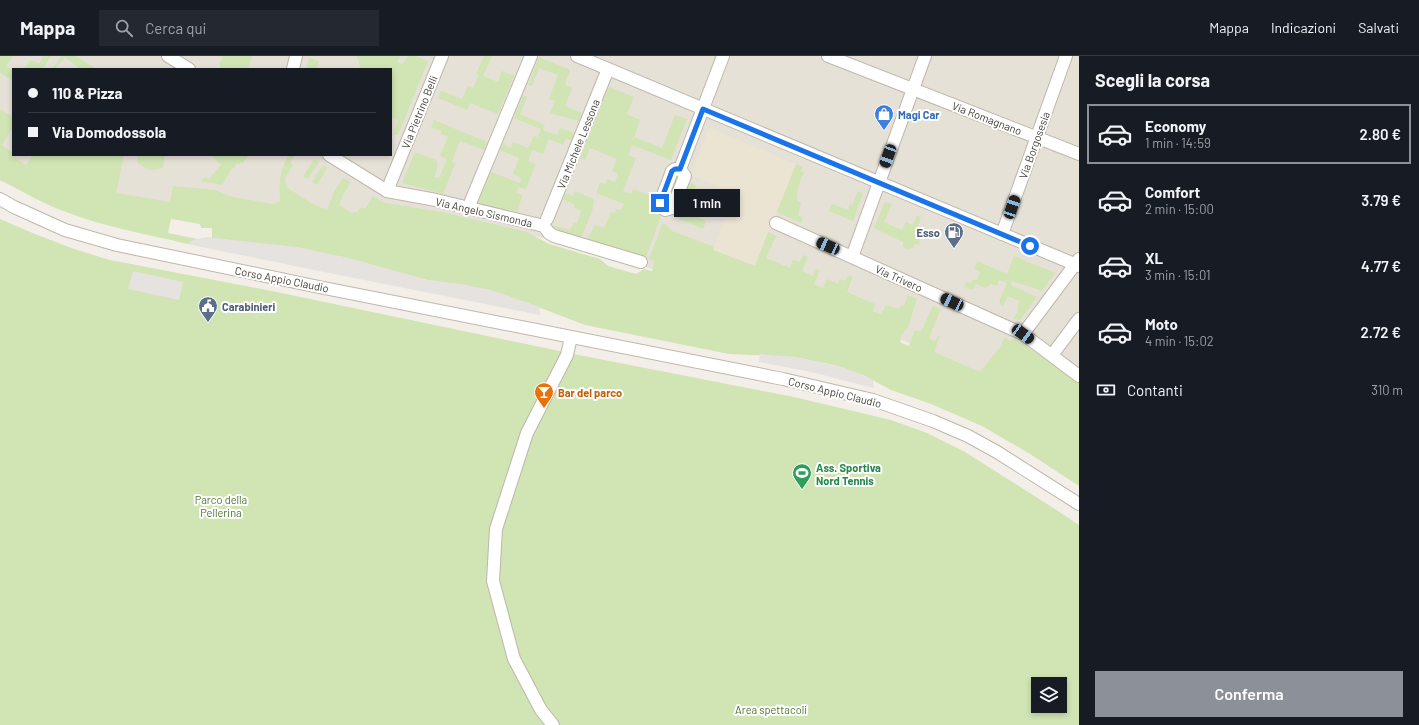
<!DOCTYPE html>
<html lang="it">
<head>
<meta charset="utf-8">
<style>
	body { margin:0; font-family:Barlow,sans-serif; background:#242831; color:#f1f3f6; height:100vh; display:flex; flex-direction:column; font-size:15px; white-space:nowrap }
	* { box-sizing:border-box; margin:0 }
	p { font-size:13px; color:#9ea1a6 }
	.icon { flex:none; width:22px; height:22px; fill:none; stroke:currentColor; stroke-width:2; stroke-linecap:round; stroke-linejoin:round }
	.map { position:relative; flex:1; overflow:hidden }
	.drawer { display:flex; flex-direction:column; background:#171b24; width:340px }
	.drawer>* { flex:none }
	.hud { position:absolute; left:12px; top:12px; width:380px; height:88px; border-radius:0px; box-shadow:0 2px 6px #0003; display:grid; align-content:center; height:88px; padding:0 16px; background:#171b24 }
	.controls { position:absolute; left:1031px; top:621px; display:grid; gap:8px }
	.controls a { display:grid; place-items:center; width:36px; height:36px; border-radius:0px; background:#171b24; box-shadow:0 2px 6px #0003; font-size:20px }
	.end { position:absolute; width:18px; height:18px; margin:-9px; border:5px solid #1a73e8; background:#fff; box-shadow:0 0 0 2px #fff }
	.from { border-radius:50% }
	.bubble { position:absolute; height:28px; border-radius:0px; background:#171b24; box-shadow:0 2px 6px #0003; font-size:13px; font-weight:600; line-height:28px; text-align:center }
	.car { position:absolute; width:12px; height:24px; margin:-12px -6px; border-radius:5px; box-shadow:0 0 3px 1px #0007; background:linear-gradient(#222 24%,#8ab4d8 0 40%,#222 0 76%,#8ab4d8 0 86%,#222 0) }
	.hud b { display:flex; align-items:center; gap:14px; height:38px; font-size:15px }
	.hud b+b { border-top:1px solid #363941 }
	.hud i { width:10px; height:10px; background:#f1f3f6 }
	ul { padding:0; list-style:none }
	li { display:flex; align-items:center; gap:12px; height:60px; margin:0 8px 6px; padding:0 8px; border:2px solid transparent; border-radius:0px }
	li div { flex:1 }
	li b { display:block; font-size:15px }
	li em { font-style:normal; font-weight:600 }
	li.selected { border-color:#8c9099 }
	li>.icon { width:36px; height:36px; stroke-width:1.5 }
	h2 { padding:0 16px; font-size:18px; line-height:48px }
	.pay { display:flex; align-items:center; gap:10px; height:44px; padding:0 16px; font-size:15px }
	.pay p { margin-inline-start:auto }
	.action { display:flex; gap:8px; margin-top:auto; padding:8px 16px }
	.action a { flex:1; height:46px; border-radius:0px; background:#8c9099; color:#fff; font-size:16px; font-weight:600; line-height:46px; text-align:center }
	header { display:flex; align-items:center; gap:24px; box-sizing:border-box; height:56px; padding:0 20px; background:#171b24; border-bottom:1px solid #363941 }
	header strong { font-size:19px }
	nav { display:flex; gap:22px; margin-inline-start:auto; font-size:14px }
	.search { width:280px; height:36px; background:#242831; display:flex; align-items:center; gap:10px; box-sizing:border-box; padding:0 14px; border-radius:0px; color:#9ea1a6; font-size:15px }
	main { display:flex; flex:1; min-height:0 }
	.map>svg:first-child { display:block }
	.residential { fill:#e6e1d7; fill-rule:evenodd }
	.education { fill:#ebe4d3 }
	.green { fill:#d0e4b4; fill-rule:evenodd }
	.parking { fill:#e5e2e0 }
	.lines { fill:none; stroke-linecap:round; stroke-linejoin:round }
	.minor-casing { stroke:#beb7ab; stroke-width:14 }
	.minor { stroke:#fff; stroke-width:12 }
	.route { stroke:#1a73e8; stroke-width:5 }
	.labels { text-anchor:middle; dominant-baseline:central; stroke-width:4; stroke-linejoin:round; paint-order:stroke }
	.street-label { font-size:11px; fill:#464037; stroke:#fff }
	.shop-label { font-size:11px; font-weight:bold; fill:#366cbe; stroke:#fff; text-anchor:start }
	.service-label { font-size:11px; font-weight:bold; fill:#4e5e75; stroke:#fff; text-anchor:end }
	.food-label { font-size:11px; font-weight:bold; fill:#c56008; stroke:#fff; text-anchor:start }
	.leisure-label { font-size:11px; font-weight:bold; fill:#27864d; stroke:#fff; text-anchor:start }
	.park-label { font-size:11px; fill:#4b742e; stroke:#fff }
</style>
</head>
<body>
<header>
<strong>Mappa</strong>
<div class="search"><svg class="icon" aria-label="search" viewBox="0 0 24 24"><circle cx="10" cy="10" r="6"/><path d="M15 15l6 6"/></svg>Cerca qui</div>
<nav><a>Mappa</a><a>Indicazioni</a><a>Salvati</a></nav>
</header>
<main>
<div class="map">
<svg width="1079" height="669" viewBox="0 0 1079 669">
	<rect width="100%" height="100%" fill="#f3efe8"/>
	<path class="residential" d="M0,0h1079v320l-56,-42 -42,41 -166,-73 -80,-8 -163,-49 -145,-35 -45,-8 -33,14 -302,-24 -47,-26zM13,13h378v86h-378z"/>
	<polygon class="education" points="709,72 796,108 755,210 713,194 728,155 719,151 723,139 718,131 691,119"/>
	<g class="green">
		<polygon points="0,0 13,0 6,10 13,14 13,25 0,17"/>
		<polygon points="43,0 51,0 43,13 25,12 30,4 40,7"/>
		<polygon points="61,0 75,0 97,13 80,13 65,1 55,13 52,13"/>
		<polygon points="221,0 252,0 248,11 252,13 219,13 221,10 219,8 223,2"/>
		<polygon points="356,0 400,0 397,6 403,8 408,0 416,0 428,5 398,79 393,78 398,64 391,61 391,13 360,13 359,4"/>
		<polygon points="484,0 492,0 483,20 498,26 502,15 514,20 498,58 470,47 467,54 438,42 441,35 462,43 468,30 473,32 479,19 476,18"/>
		<polygon points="539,1 570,14 565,29 572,32 565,50 582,57 579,65 550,57 555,45 549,43 558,19 539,12 532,30 528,29"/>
		<polygon points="309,2 319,5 317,13 306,13"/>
		<path d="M609,31l25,10 -7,17 13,6 -6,17 28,11 13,-33 12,4 -16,41 -39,-15 -4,10 8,3 -13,33 8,3 2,-5 24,9c-2,8 -2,12 4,18l-15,42 -59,-17 7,-15 2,-1 8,3 7,-16 4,1 1,-4 5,1 3,-6 -28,-11 4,-10 5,1 2,-5 8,3 3,-8 -6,-3 5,-12 -27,-11 -5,12 -5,-2z"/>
		<polygon points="523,39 527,41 520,58 545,69 543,74 557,79 560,72 574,77 571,85 566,82 563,89 549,83 543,98 532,94 528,105 536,108 526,133 519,131 516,137 522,139 518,156 478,147 491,116 520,127 521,122 513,118 519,102 500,94 503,88 511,92 513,86 528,92 534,80 538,81 541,73 514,62"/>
		<path d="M0,53l13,8v10l-11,18 11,8v2h3l-1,3 11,7 7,-10h91l-8,38 54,9 3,-16 42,4 17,7 41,7 7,-3c-1,-18 -1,-30 9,-46h6l-5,8 3,2 -8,13 1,9 24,15v1l17,7 7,-18 9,-14 8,4 -9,15 -3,8 12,8 6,-1 3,-4h6l7,-12 9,6 60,10 85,20 22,12 51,15 8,7 28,8 8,-5 8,2 2,-8 -1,-3 -4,-1 14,-37 9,9 40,15 2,1 -1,3 42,16 13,-34 8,4 -10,22 24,10 3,-8 7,2 3,-7 5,2 -6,14 11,5 3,-7 4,1 -6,14 9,4 4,-9 11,5 2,-5 5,2 3,-6 5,2 -6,15 28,12 -2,7 8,3 5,-9 13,4 2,-4 3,1 4,-11 9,4 -9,28 -7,9 -1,6 9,4 6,-16 6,2 12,-26 8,3 -12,29 6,3 3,-6 2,1 -6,16 46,20 20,-25 4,-9 7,3 3,-3c22,13 43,30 65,44v104l-49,-32 -48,-28 -51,-22 -40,-14 -28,-15 -29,-10 -39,-8 -66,-3 -144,-29 -60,-23 -60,-17 -38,-5 -83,-23 -132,-19v-10h-11l-1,-4 -29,-5 -3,14 30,6 -11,5c-40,-10 -82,-17 -121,-32 -23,-8 -44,-21 -66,-32z"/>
		<path d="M434,64l53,22 -3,8 -24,-9 -8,21 3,2 -12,30 -41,-11 13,-31 21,8c4,4 0,11 -2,17l5,1 8,-19 -7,-3 8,-19 -7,-3v-3l-10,-4z"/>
		<path d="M138,99h27l-2,13c-14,3 -15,3 -26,-6z"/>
		<polygon points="211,99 248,99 243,107 236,108 235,112 232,112 222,129 201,125 205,121 209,123 221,109"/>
		<polygon points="314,103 319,106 308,123 303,121"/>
		<path d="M796,108l7,3 -2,4 3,1c-5,10 -7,18 -7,29l4,2 -3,12 5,3 -2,5 -24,-11z"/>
		<polygon points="323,109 327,112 317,129 312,126"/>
		<polygon points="688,126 696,129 686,156 706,165 703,173 677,162 673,159 676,155"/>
		<polygon points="575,135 594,143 593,152 581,183 551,174 553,169 570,174 574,167 577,167 581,155 574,151 575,149 563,143 566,137 573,140"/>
		<polygon points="858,135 863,137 853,165 829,155 832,148 848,154 850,148 852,149"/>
		<polygon points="885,146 892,148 884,166 902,174 906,166 913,169 917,159 921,161 914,178 920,181 919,189 915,188 913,192 908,193 903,191 903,186 874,172"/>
		<path d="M0,163l35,15 39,15 36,11 157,30 312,65 215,42 97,23 36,13 38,19 90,57 24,16v200h-1079zM1038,628h22v22h-22z"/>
		<polygon points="1014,200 1055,217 1042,235 1012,225 1011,229 1037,241 1020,264 1013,263 1018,255 1019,245 1008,240 1003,250 999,246 1007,227 999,224 997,230 991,228 986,232 976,228 973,234 964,231 966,226 972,227 973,224 977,224 980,216 974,213 977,205 1007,218"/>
	</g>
	<g class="parking">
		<polygon points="206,181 297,191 344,201 427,224 465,229 491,234 540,251 540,259 324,216 187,188 194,184"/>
		<polygon points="133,215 183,226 179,244 128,233"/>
		<polygon points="760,298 795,301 845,312 873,324 874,332 811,316 759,306"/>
	</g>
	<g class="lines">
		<defs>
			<g id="minor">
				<polyline points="168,0 189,13"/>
				<polyline points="577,0 1079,210"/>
				<polyline points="828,0 1079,98"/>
				<polyline points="293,13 296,0"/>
				<polyline points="329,99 387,135 436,144 544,170 549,177 554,180 641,206"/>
				<polygon points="675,113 680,113 685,120 672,152 665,154 662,152 660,147 672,115"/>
				<polyline points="680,113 723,0"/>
				<polyline points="387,135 442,0"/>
				<polyline points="0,143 14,151 65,174 117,189 319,231 783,323 873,344 933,365 968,380 997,396 1079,448"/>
				<polyline points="471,145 531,0"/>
				<polyline points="547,163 608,13"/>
				<polyline points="776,167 1023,278 1079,320"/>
				<polyline points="1002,178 1066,0"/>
				<polyline points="852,201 925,0"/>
				<polyline points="1023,278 1079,203"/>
				<polyline points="1052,299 1079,263"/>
				<polyline points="553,669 541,654 514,603 493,525 496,473 527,377 567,299 571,281"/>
			</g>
		</defs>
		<use href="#minor" class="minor-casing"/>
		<use href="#minor" class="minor"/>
	</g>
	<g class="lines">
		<polyline class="route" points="660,147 672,115 675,113 680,113 703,53 1030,190"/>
	</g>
	<defs>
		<symbol id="shop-pin" viewBox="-11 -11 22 30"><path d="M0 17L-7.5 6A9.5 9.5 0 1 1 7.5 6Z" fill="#3f7fe0" stroke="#fff"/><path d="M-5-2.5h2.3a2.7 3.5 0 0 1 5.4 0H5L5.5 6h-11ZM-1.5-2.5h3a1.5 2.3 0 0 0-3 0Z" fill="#fff"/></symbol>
		<symbol id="fuel-pin" viewBox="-11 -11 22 30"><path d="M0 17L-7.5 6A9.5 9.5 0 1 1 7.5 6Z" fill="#5c6f8a" stroke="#fff"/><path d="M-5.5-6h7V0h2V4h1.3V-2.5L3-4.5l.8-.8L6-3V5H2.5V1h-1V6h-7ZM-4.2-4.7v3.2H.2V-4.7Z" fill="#fff"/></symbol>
		<symbol id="civic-pin" viewBox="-11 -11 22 30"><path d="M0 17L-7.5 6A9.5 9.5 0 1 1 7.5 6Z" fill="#5c6f8a" stroke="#fff"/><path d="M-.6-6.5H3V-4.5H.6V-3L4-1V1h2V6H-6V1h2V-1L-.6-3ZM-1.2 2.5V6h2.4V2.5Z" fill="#fff"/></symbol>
		<symbol id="bar-pin" viewBox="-11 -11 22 30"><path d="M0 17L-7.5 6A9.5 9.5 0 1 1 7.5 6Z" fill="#e8710a" stroke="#fff"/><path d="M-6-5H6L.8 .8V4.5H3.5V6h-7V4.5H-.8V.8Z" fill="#fff"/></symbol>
		<symbol id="stadium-pin" viewBox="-11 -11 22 30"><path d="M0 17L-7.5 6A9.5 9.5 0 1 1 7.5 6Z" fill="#2e9e5b" stroke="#fff"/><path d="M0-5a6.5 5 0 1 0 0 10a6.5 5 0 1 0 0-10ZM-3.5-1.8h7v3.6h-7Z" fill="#fff"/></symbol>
	</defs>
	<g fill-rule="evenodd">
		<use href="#shop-pin" x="873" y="47" width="22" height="30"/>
		<use href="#fuel-pin" x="943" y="165" width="22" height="30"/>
		<use href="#civic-pin" x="197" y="239" width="22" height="30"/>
		<use href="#bar-pin" x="533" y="325" width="22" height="30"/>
		<use href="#stadium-pin" x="791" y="406" width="22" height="30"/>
	</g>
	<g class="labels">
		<g class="street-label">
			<text transform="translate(419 56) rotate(-68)">Via Pietrino Belli</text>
			<text transform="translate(987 62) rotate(21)">Via Romagnano</text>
			<text transform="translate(578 88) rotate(-68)">Via Michele Lessona</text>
			<text transform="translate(1034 89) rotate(-70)">Via Borgosesia</text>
			<text transform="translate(484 156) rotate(13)">Via Angelo Sismonda</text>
			<text transform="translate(899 222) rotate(24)">Via Trivero</text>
			<text transform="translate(282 223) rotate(11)">Corso Appio Claudio</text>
			<text transform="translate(835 336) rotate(14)">Corso Appio Claudio</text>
		</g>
		<g class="shop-label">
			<text x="898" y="58">Magi Car</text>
		</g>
		<g class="service-label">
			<text x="940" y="176">Esso</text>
			<text x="222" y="250" text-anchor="start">Carabinieri</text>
		</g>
		<g class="food-label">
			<text x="558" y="336">Bar del parco</text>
		</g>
		<g class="leisure-label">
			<text x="816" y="411">Ass. Sportiva<tspan x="816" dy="13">Nord Tennis</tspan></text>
		</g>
		<g class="park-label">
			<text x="221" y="443">Parco della<tspan x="221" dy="13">Pellerina</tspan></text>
			<text x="771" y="653">Area spettacoli</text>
		</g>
	</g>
</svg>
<div class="controls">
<a><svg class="icon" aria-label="layers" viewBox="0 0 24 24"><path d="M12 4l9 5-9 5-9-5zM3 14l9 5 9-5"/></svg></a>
</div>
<i class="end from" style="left:1030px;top:190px"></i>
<i class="end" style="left:660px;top:147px"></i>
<div class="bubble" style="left:674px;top:133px;width:66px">1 min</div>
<i class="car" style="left:888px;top:100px;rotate:200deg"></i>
<i class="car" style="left:1012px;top:151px;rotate:19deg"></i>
<i class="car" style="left:828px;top:190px;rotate:294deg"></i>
<i class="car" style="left:952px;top:246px;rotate:295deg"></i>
<i class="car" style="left:1023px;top:278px;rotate:126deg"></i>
<div class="hud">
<b><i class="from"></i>110 &amp; Pizza</b>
<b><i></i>Via Domodossola</b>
</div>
</div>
<section class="drawer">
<h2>Scegli la corsa</h2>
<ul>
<li class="selected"><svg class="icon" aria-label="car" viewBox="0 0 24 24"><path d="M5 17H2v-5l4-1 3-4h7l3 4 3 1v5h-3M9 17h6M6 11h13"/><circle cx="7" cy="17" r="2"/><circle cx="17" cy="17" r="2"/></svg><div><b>Economy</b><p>1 min · 14:59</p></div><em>2.80 €</em></li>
<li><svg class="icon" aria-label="car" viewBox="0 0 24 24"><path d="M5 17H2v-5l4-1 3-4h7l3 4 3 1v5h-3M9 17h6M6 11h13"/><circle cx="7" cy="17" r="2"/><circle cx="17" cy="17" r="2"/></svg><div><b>Comfort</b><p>2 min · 15:00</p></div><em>3.79 €</em></li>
<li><svg class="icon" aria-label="car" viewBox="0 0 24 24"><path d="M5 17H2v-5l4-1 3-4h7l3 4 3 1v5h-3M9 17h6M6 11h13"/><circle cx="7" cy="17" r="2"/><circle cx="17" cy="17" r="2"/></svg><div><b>XL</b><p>3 min · 15:01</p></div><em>4.77 €</em></li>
<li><svg class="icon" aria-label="car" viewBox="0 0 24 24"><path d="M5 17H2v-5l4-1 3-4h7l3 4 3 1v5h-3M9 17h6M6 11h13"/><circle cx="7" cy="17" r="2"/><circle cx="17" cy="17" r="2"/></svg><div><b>Moto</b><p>4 min · 15:02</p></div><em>2.72 €</em></li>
</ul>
<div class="pay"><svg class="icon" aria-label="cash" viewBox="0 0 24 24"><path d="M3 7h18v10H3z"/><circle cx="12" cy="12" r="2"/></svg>Contanti<p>310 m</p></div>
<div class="action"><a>Conferma</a></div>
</section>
</main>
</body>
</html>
